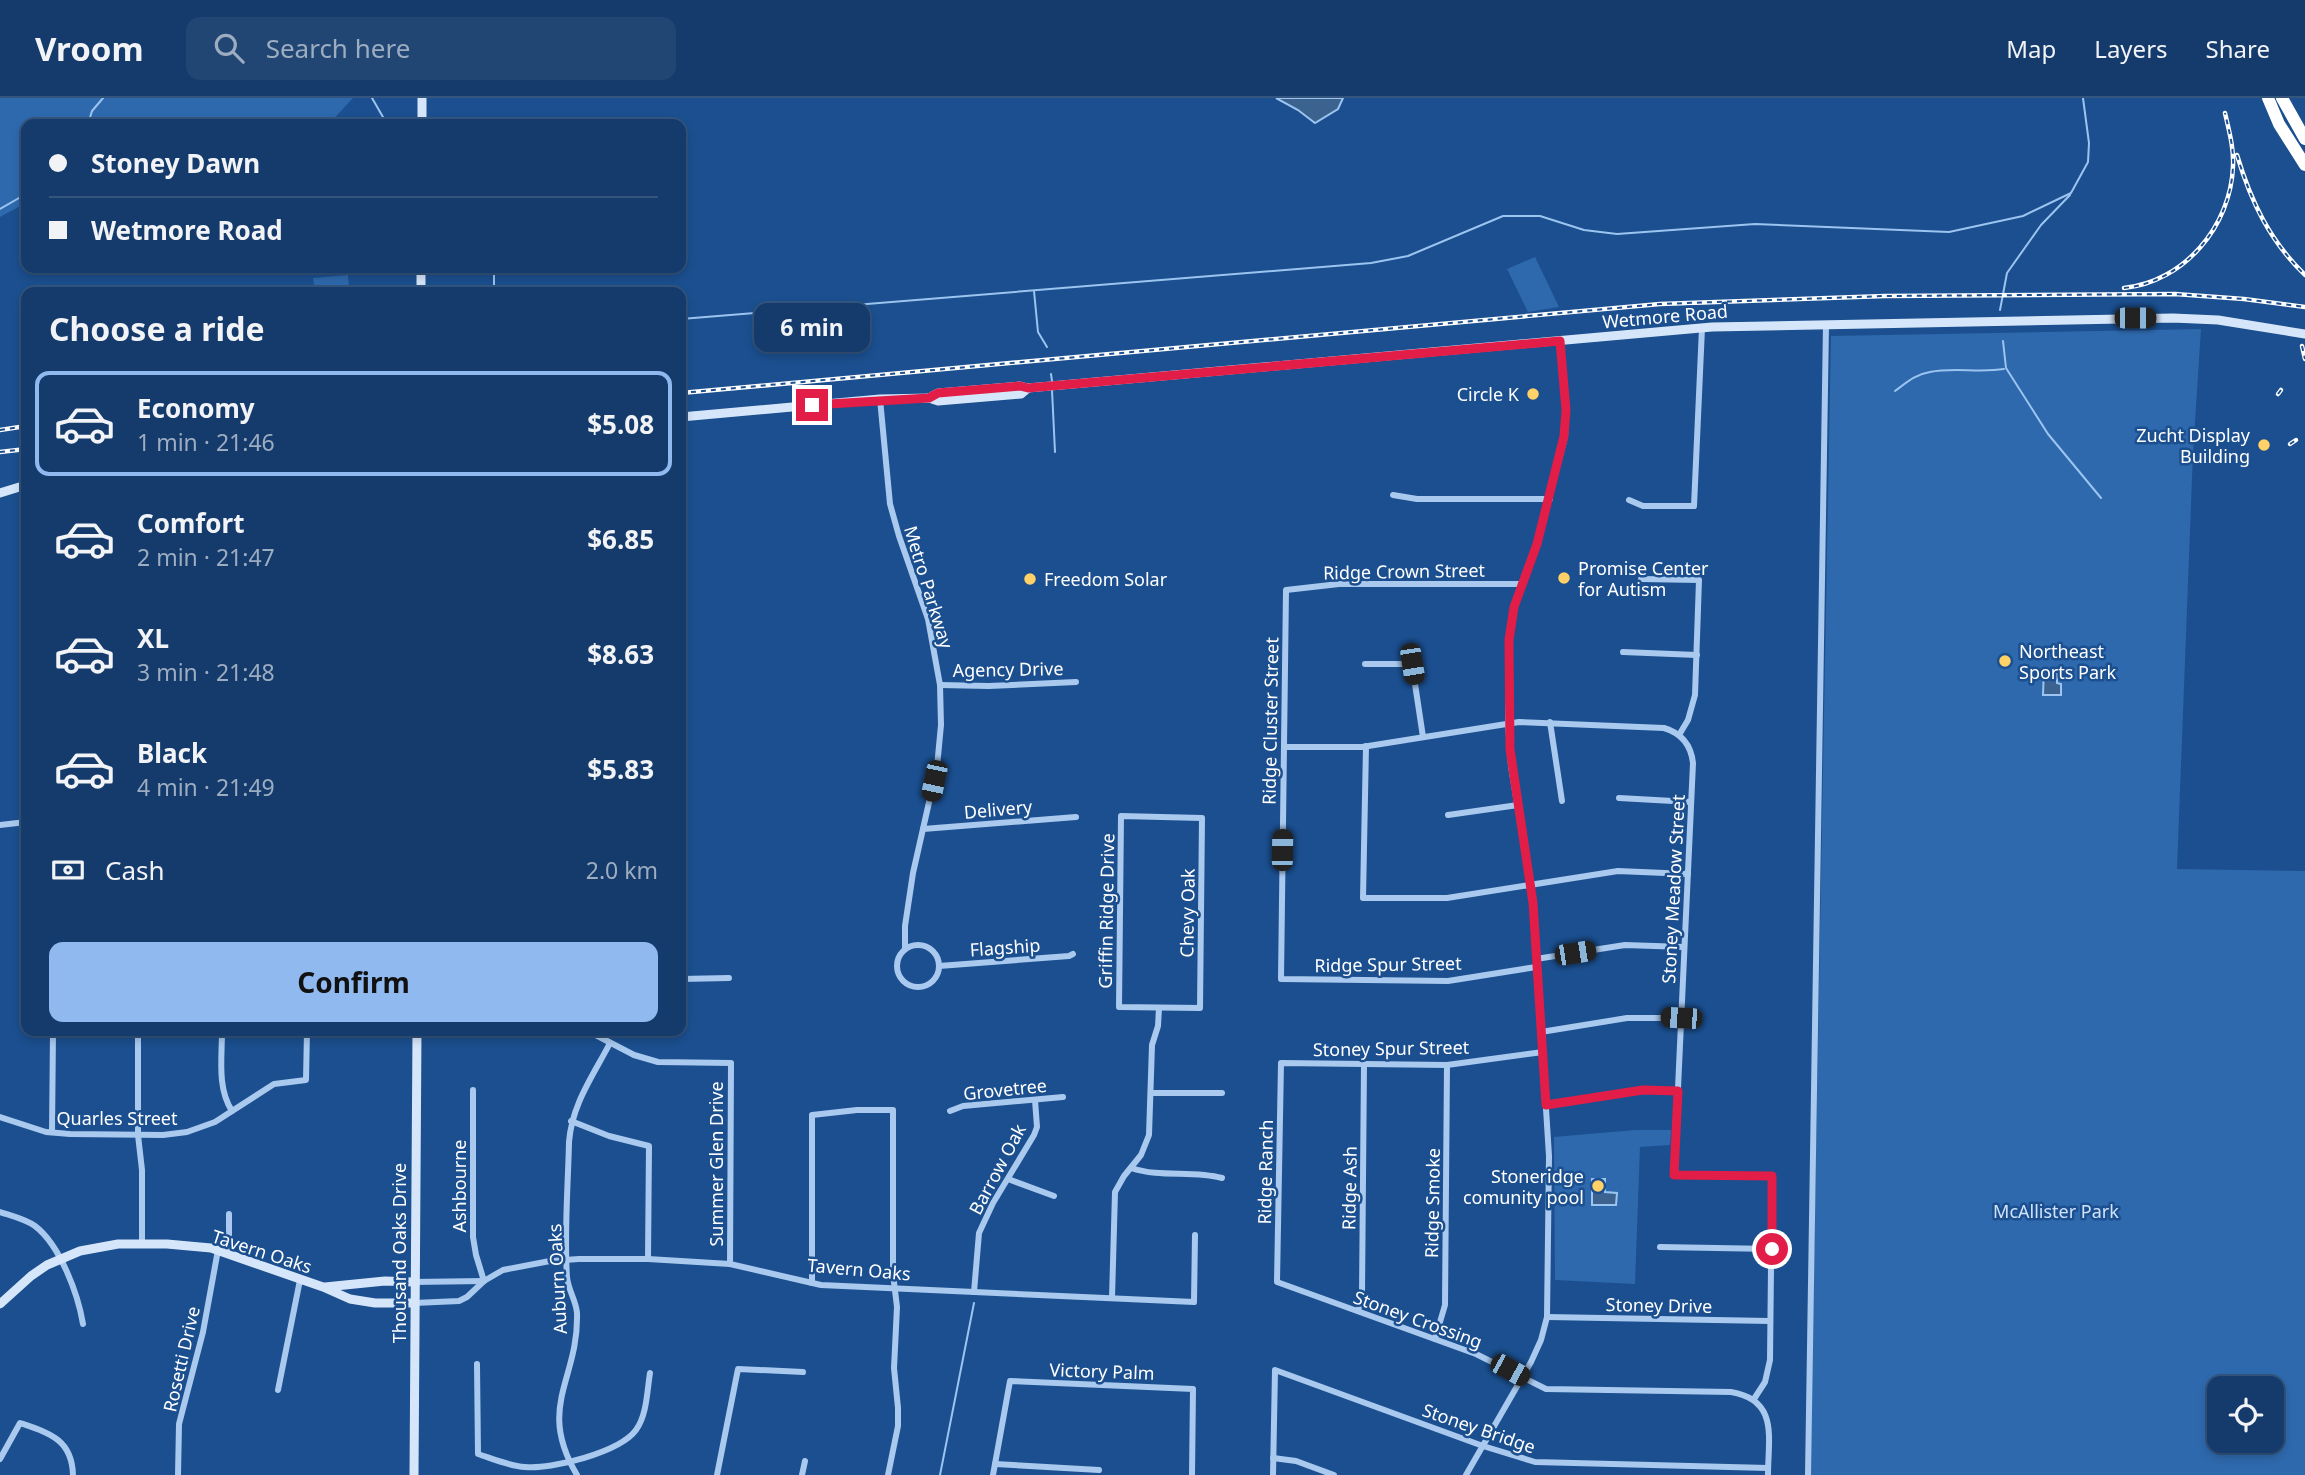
<!DOCTYPE html>
<html lang="en">
<head>
<meta charset="utf-8">
<style>
	body { margin:0; font-family:"Noto Sans",sans-serif; background:#214673; color:#f1f3f6; height:100vh; display:flex; flex-direction:column; font-size:26px; white-space:nowrap }
	* { box-sizing:border-box; margin:0 }
	p { font-size:23px; color:#9dadc1 }
	.icon { flex:none; width:38px; height:38px; fill:none; stroke:currentColor; stroke-width:2; stroke-linecap:round; stroke-linejoin:round }
	.map { position:relative; flex:1; overflow:hidden }
	.side { position:absolute; left:21px; top:189px; width:665px; height:749px; display:flex; flex-direction:column; background:#143b6b; border-radius:14px; box-shadow:0 4px 10px #0003,0 0 0 2px #33557e }
	.side>* { flex:none }
	.hud { position:absolute; left:21px; top:21px; width:665px; height:154px; border-radius:14px; box-shadow:0 4px 10px #0003,0 0 0 2px #33557e; display:grid; align-content:center; height:154px; padding:0 28px; background:#143b6b }
	.buttons { position:absolute; left:2207px; top:1278px; display:grid; gap:14px }
	.buttons a { display:grid; place-items:center; width:77px; height:77px; border-radius:14px; background:#143b6b; box-shadow:0 4px 10px #0003,0 0 0 2px #33557e; font-size:35px }
	.end { position:absolute; width:32px; height:32px; margin:-16px; border:9px solid #e11d48; background:#fff; box-shadow:0 0 0 4px #fff }
	.from { border-radius:50% }
	.bubble { position:absolute; height:49px; border-radius:14px; background:#143b6b; box-shadow:0 4px 10px #0003,0 0 0 2px #33557e; font-size:23px; font-weight:700; line-height:49px; text-align:center }
	.car { position:absolute; width:21px; height:42px; margin:-21px -10px; border-radius:9px; box-shadow:0 0 5px 2px #0007; background:linear-gradient(#222 24%,#8ab4d8 0 40%,#222 0 76%,#8ab4d8 0 86%,#222 0) }
	.hud b { display:flex; align-items:center; gap:24px; height:66px; font-size:26px }
	.hud b+b { border-top:2px solid #33557e }
	.hud i { width:18px; height:18px; background:#f1f3f6 }
	ul { padding:0; list-style:none }
	li { display:flex; align-items:center; gap:21px; height:105px; margin:0 14px 10px; padding:0 14px; border:4px solid transparent; border-radius:14px }
	li div { flex:1 }
	li b { display:block; font-size:26px }
	li em { font-style:normal; font-weight:700 }
	li.current { border-color:#90b9f0 }
	li>.icon { width:63px; height:63px; stroke-width:1.5 }
	h2 { padding:0 28px; font-size:32px; line-height:84px }
	.pay { display:flex; align-items:center; gap:18px; height:77px; padding:0 28px; font-size:26px }
	.pay p { margin-inline-start:auto }
	.primary-button { display:flex; gap:14px; margin-top:auto; padding:14px 28px }
	.primary-button a { flex:1; height:80px; border-radius:14px; background:#90b9f0; color:#111; font-size:28px; font-weight:700; line-height:80px; text-align:center }
	header { display:flex; align-items:center; gap:42px; box-sizing:border-box; height:98px; padding:0 35px; background:#143b6b; border-bottom:2px solid #33557e }
	header strong { font-size:33px }
	nav { display:flex; gap:38px; margin-inline-start:auto; font-size:24px }
	.search { width:490px; height:63px; background:#214673; display:flex; align-items:center; gap:18px; box-sizing:border-box; padding:0 24px; border-radius:14px; color:#9dadc1; font-size:26px }
	.map>svg:first-child { display:block }
	.green { fill:#2e69ad; fill-rule:evenodd }
	.water { fill:#3c6290; stroke:#9cc4f0; stroke-width:2 }
	.lines { fill:none; stroke-linecap:round; stroke-linejoin:round }
	.stream { stroke:#9cc4f0; stroke-width:2 }
	.street { stroke:#a9c9ee; stroke-width:6 }
	.secondary { stroke:#d6e6fa; stroke-width:9 }
	.highway { stroke:#fff; stroke-width:12 }
	.rail-casing { stroke:#fff; stroke-width:4.5 }
	.rail { stroke:#1b4f8f; stroke-width:2; stroke-dasharray:5; stroke-linecap:butt }
	.route { stroke:#e11d48; stroke-width:9 }
	.poi-dot { fill:#ffd166; stroke:#1b4f8f; stroke-width:2.5 }
	.labels { text-anchor:middle; dominant-baseline:central; stroke-width:5; stroke-linejoin:round; paint-order:stroke }
	.street-label { font-size:18px; fill:#fff; stroke:#1b4f8f }
	.poi-label { font-size:18px; fill:#fff; stroke:#1b4f8f; text-anchor:end }
	.park-label { font-size:18px; fill:#cfe3fa; stroke:#1b4f8f }
</style>
</head>
<body>
<header>
<strong>Vroom</strong>
<div class="search"><svg class="icon" aria-label="search" viewBox="0 0 24 24"><circle cx="10" cy="10" r="6"/><path d="M15 15l6 6"/></svg>Search here</div>
<nav><a>Map</a><a>Layers</a><a>Share</a></nav>
</header>
<div class="map">
<svg width="2305" height="1377" viewBox="0 0 2305 1377">
	<rect width="100%" height="100%" fill="#1b4f8f"/>
	<g class="green">
		<polygon points="0,0 353,0 329,26 26,26 26,105 0,119"/>
		<polygon points="1535,159 1559,209 1528,214 1507,171"/>
		<polygon points="348,177 349,191 315,194 313,180"/>
		<path d="M2201,231l-8,124 -16,416 128,2v604h-495l21,-1139zM2219,1290h53v52h-53z"/>
		<polygon points="1635,1032 1671,1032 1670,1047 1640,1049 1635,1186 1555,1182 1554,1039"/>
	</g>
	<g class="water">
		<polygon points="1276,0 1343,0 1338,11 1315,25 1298,12"/>
		<polygon points="2044,571 2057,571 2057,585 2061,586 2061,597 2043,597"/>
		<polygon points="1592,1081 1605,1081 1605,1094 1617,1095 1616,1107 1592,1107"/>
	</g>
	<g class="lines">
		<g class="stream">
			<polyline points="372,0 387,26"/>
			<polyline points="88,26 92,13 103,0"/>
			<polyline points="0,111 26,96"/>
			<polyline points="494,170 494,194"/>
			<polyline points="1034,193 1038,234 1047,249"/>
			<polyline points="2000,212 2007,175 2041,127 2070,97"/>
			<polyline points="681,221 1371,165 1408,158 1503,118 1540,118 1584,132 1617,136 1755,126 1949,134 2023,118 2071,95 2088,64 2089,45 2083,0"/>
			<polyline points="2003,243 2006,270 2048,336 2101,400"/>
			<polyline points="1051,276 1052,283"/>
			<polyline points="1052,292 1055,354"/>
			<path d="M1895,293c11,-8 21,-17 35,-19 23,-5 49,1 74,-3"/>
			<polyline points="940,1377 974,1205"/>
		</g>
		<g class="street">
			<polyline points="880,301 890,406 899,438 928,521 940,587 941,627 937,669 913,775 905,828 905,850"/>
			<polyline points="1393,397 1417,401 1550,401"/>
			<polyline points="1629,402 1643,408 1694,408 1702,230"/>
			<polyline points="1641,481 1699,482 1695,597 1688,622 1679,637"/>
			<polyline points="1522,486 1339,486 1286,492 1281,881 1448,883 1536,869"/>
			<polyline points="1623,554 1697,557"/>
			<polyline points="1365,566 1412,566 1423,639"/>
			<polyline points="940,587 989,588 1076,584"/>
			<polyline points="1550,624 1562,703"/>
			<polyline points="1366,648 1363,800 1447,800 1618,773 1688,776"/>
			<path d="M1284,649h78l157,-25 145,6c17,5 27,17 29,35l-19,412 98,1 -2,184 -5,22 -11,17"/>
			<polyline points="1619,700 1691,704"/>
			<polyline points="1448,717 1518,707"/>
			<polygon points="1121,718 1202,720 1200,910 1119,909"/>
			<polyline points="0,727 26,724"/>
			<polyline points="923,731 1076,719"/>
			<circle cx="918" cy="868" r="21"/>
			<polyline points="1536,861 1625,847 1684,849"/>
			<polyline points="939,868 1069,858 1073,856"/>
			<polyline points="681,881 729,880"/>
			<polyline points="138,933 138,1037 142,1072 142,1146"/>
			<path d="M222,933c0,27 -5,57 10,80"/>
			<polyline points="588,933 634,957 658,964 731,965 730,1166"/>
			<polyline points="1541,934 1627,920 1681,920"/>
			<path d="M1543,954l-96,13 -166,-2 -4,219 199,72 70,35 185,3c48,8 37,46 37,83"/>
			<polyline points="473,992 473,1139 476,1157 484,1183"/>
			<polyline points="1151,995 1222,995"/>
			<polyline points="1546,1007 1643,992 1678,993"/>
			<polyline points="950,1013 963,1008 1063,999"/>
			<polyline points="0,1019 46,1034 70,1036 163,1037 187,1034 215,1024 274,986 306,982 307,933"/>
			<polyline points="571,1023 609,1038 649,1048 648,1161"/>
			<polyline points="52,1034 53,933"/>
			<path d="M1131,1070c30,10 61,2 91,10"/>
			<polyline points="1008,1081 1054,1098"/>
			<path d="M0,1114c12,4 25,7 35,14 25,19 43,68 48,98"/>
			<polyline points="1660,1149 1772,1151"/>
			<polyline points="229,1155 229,1116"/>
			<polyline points="413,1184 484,1183"/>
			<polyline points="812,1185 812,1017 857,1012 893,1012 893,1176 897,1209 894,1270 898,1310 898,1328 888,1377"/>
			<polyline points="974,1194 979,1135 993,1105 1034,1037 1037,1029 1035,1002"/>
			<polyline points="1112,1200 1115,1094 1124,1078 1141,1057 1149,1037 1152,947 1158,928 1159,910"/>
			<polyline points="414,1205 459,1203 467,1199 484,1183 503,1172 550,1163 579,1161 648,1161 730,1166 821,1187 1194,1204 1195,1137"/>
			<polyline points="1358,1213 1362,1196 1364,966"/>
			<polyline points="1547,1219 1770,1223"/>
			<polyline points="1435,1241 1445,1207 1447,967"/>
			<path d="M477,1266l1,90c15,5 31,12 47,13 26,3 95,-15 111,-37 11,-15 11,-39 14,-57"/>
			<polyline points="278,1292 300,1182"/>
			<polyline points="1273,1360 1296,1363 1334,1377"/>
			<path d="M0,1361l20,-36c29,10 52,16 53,52"/>
			<polyline points="995,1366 1099,1372"/>
			<polyline points="178,1377 179,1326 203,1234 218,1152"/>
			<path d="M577,1377c-41,-69 2,-95 0,-162 -1,-13 -9,-23 -10,-36 -3,-44 1,-90 2,-135 3,-38 24,-66 41,-99"/>
			<polyline points="717,1377 738,1271 803,1274"/>
			<polyline points="802,1377 805,1363"/>
			<polyline points="993,1377 1010,1283 1193,1291 1192,1377"/>
			<polyline points="1273,1377 1275,1272 1483,1348 1535,1364 1768,1370"/>
			<polyline points="1466,1377 1531,1264 1541,1242 1547,1219 1549,1058 1533,805 1511,668 1508,625 1509,542 1514,509 1537,446 1565,339 1566,312 1560,243"/>
			<polyline points="1808,1377 1826,226"/>
		</g>
		<g class="secondary">
			<polyline points="422,26 422,0"/>
			<polyline points="421,194 421,170"/>
			<polyline points="929,300 938,295 1020,288 1028,290 1712,229 2173,220 2218,222 2305,236"/>
			<polyline points="681,319 880,301 929,300 938,303 1021,296 1028,290"/>
			<polyline points="0,395 26,387"/>
			<polyline points="325,1189 385,1183 413,1184"/>
			<polyline points="0,1206 31,1178 47,1167 80,1153 118,1146 167,1146 211,1150 323,1189 350,1201 375,1205 414,1205"/>
			<polyline points="414,1377 417,933"/>
		</g>
		<g class="highway">
			<polyline points="2268,0 2279,26 2305,67"/>
			<polyline points="2282,0 2305,41"/>
		</g>
		<defs>
			<g id="rail">
				<path d="M2237,57c14,47 33,86 68,120"/>
				<path d="M2124,190c60,-6 107,-62 109,-122 1,-18 -4,-35 -8,-53"/>
				<polyline points="2302,248 2305,261"/>
				<polyline points="681,295 1660,206 1885,198 2175,196 2244,201 2305,209"/>
				<polyline points="2278,296 2281,292"/>
				<polyline points="0,332 26,328"/>
				<polyline points="2290,346 2296,342"/>
				<polyline points="0,354 26,351"/>
			</g>
		</defs>
		<use href="#rail" class="rail-casing"/>
		<use href="#rail" class="rail"/>
	</g>
	<g class="lines">
		<polyline class="route" points="812,307 929,300 938,295 1020,288 1028,290 1560,243 1566,312 1564,338 1537,446 1514,509 1509,542 1510,651 1533,805 1546,1007 1643,992 1678,993 1674,1077 1772,1078 1772,1151"/>
	</g>
	<g class="poi-dot">
		<circle cx="1533" cy="296" r="7"/>
		<circle cx="2264" cy="347" r="7"/>
		<circle cx="1564" cy="480" r="7"/>
		<circle cx="1030" cy="481" r="7"/>
		<circle cx="2005" cy="563" r="7"/>
		<circle cx="1598" cy="1088" r="7"/>
	</g>
	<g class="labels">
		<g class="street-label">
			<text transform="translate(1665 218) rotate(-5)">Wetmore Road</text>
			<text transform="translate(1404 473) rotate(-1)">Ridge Crown Street</text>
			<text transform="translate(929 489) rotate(73)">Metro Parkway</text>
			<text transform="translate(1008 571) rotate(-1)">Agency Drive</text>
			<text transform="translate(1270 623) rotate(-89)">Ridge Cluster Street</text>
			<text transform="translate(998 711) rotate(-5)">Delivery</text>
			<text transform="translate(1673 791) rotate(-87)">Stoney Meadow Street</text>
			<text transform="translate(1106 813) rotate(-89)">Griffin Ridge Drive</text>
			<text transform="translate(1187 815) rotate(-89)">Chevy Oak</text>
			<text transform="translate(1005 849) rotate(-4)">Flagship</text>
			<text transform="translate(1388 866) rotate(-1)">Ridge Spur Street</text>
			<text transform="translate(1391 950) rotate(-1)">Stoney Spur Street</text>
			<text transform="translate(1005 991) rotate(-6)">Grovetree</text>
			<text x="117" y="1020">Quarles Street</text>
			<text transform="translate(716 1066) rotate(-90)">Summer Glen Drive</text>
			<text transform="translate(997 1071) rotate(-62)">Barrow Oak</text>
			<text transform="translate(1265 1074) rotate(-89)">Ridge Ranch</text>
			<text transform="translate(459 1088) rotate(-90)">Ashbourne</text>
			<text transform="translate(1349 1090) rotate(-89)">Ridge Ash</text>
			<text transform="translate(1432 1105) rotate(-89)">Ridge Smoke</text>
			<text transform="translate(262 1153) rotate(18)">Tavern Oaks</text>
			<text transform="translate(399 1155) rotate(-90)">Thousand Oaks Drive</text>
			<text transform="translate(859 1171) rotate(5)">Tavern Oaks</text>
			<text transform="translate(557 1181) rotate(-93)">Auburn Oaks</text>
			<text transform="translate(1659 1207) rotate(1)">Stoney Drive</text>
			<text transform="translate(1418 1221) rotate(20)">Stoney Crossing</text>
			<text transform="translate(181 1261) rotate(-77)">Rosetti Drive</text>
			<text transform="translate(1102 1273) rotate(2)">Victory Palm</text>
			<text transform="translate(1479 1330) rotate(19)">Stoney Bridge</text>
		</g>
		<g class="poi-label">
			<text x="1519" y="296">Circle K</text>
			<text x="2250" y="337">Zucht Display<tspan x="2250" dy="21">Building</tspan></text>
			<text x="1578" y="470" text-anchor="start">Promise Center<tspan x="1578" dy="21">for Autism</tspan></text>
			<text x="1044" y="481" text-anchor="start">Freedom Solar</text>
			<text x="2019" y="553" text-anchor="start">Northeast<tspan x="2019" dy="21">Sports Park</tspan></text>
			<text x="1584" y="1078">Stoneridge<tspan x="1584" dy="21">comunity pool</tspan></text>
		</g>
		<g class="park-label">
			<text x="2056" y="1113">McAllister Park</text>
		</g>
	</g>
</svg>
<div class="buttons">
<a><svg class="icon" aria-label="locate" viewBox="0 0 24 24"><circle cx="12" cy="12" r="6"/><path d="M12 2v4M12 18v4M2 12h4M18 12h4"/></svg></a>
</div>
<i class="end from" style="left:1772px;top:1151px"></i>
<i class="end" style="left:812px;top:307px"></i>
<div class="bubble" style="left:754px;top:205px;width:116px">6 min</div>
<i class="car" style="left:2135px;top:220px;rotate:90deg"></i>
<i class="car" style="left:1412px;top:566px;rotate:171deg"></i>
<i class="car" style="left:934px;top:683px;rotate:192deg"></i>
<i class="car" style="left:1282px;top:752px;rotate:1deg"></i>
<i class="car" style="left:1575px;top:855px;rotate:81deg"></i>
<i class="car" style="left:1681px;top:920px;rotate:273deg"></i>
<i class="car" style="left:1510px;top:1272px;rotate:119deg"></i>
<div class="hud">
<b><i class="from"></i>Stoney Dawn</b>
<b><i></i>Wetmore Road</b>
</div>
<section class="side">
<h2>Choose a ride</h2>
<ul>
<li class="current"><svg class="icon" aria-label="car" viewBox="0 0 24 24"><path d="M5 17H2v-5l4-1 3-4h7l3 4 3 1v5h-3M9 17h6M6 11h13"/><circle cx="7" cy="17" r="2"/><circle cx="17" cy="17" r="2"/></svg><div><b>Economy</b><p>1 min · 21:46</p></div><em>$5.08</em></li>
<li><svg class="icon" aria-label="car" viewBox="0 0 24 24"><path d="M5 17H2v-5l4-1 3-4h7l3 4 3 1v5h-3M9 17h6M6 11h13"/><circle cx="7" cy="17" r="2"/><circle cx="17" cy="17" r="2"/></svg><div><b>Comfort</b><p>2 min · 21:47</p></div><em>$6.85</em></li>
<li><svg class="icon" aria-label="car" viewBox="0 0 24 24"><path d="M5 17H2v-5l4-1 3-4h7l3 4 3 1v5h-3M9 17h6M6 11h13"/><circle cx="7" cy="17" r="2"/><circle cx="17" cy="17" r="2"/></svg><div><b>XL</b><p>3 min · 21:48</p></div><em>$8.63</em></li>
<li><svg class="icon" aria-label="car" viewBox="0 0 24 24"><path d="M5 17H2v-5l4-1 3-4h7l3 4 3 1v5h-3M9 17h6M6 11h13"/><circle cx="7" cy="17" r="2"/><circle cx="17" cy="17" r="2"/></svg><div><b>Black</b><p>4 min · 21:49</p></div><em>$5.83</em></li>
</ul>
<div class="pay"><svg class="icon" aria-label="cash" viewBox="0 0 24 24"><path d="M3 7h18v10H3z"/><circle cx="12" cy="12" r="2"/></svg>Cash<p>2.0 km</p></div>
<div class="primary-button"><a>Confirm</a></div>
</section>
</div>
</body>
</html>
